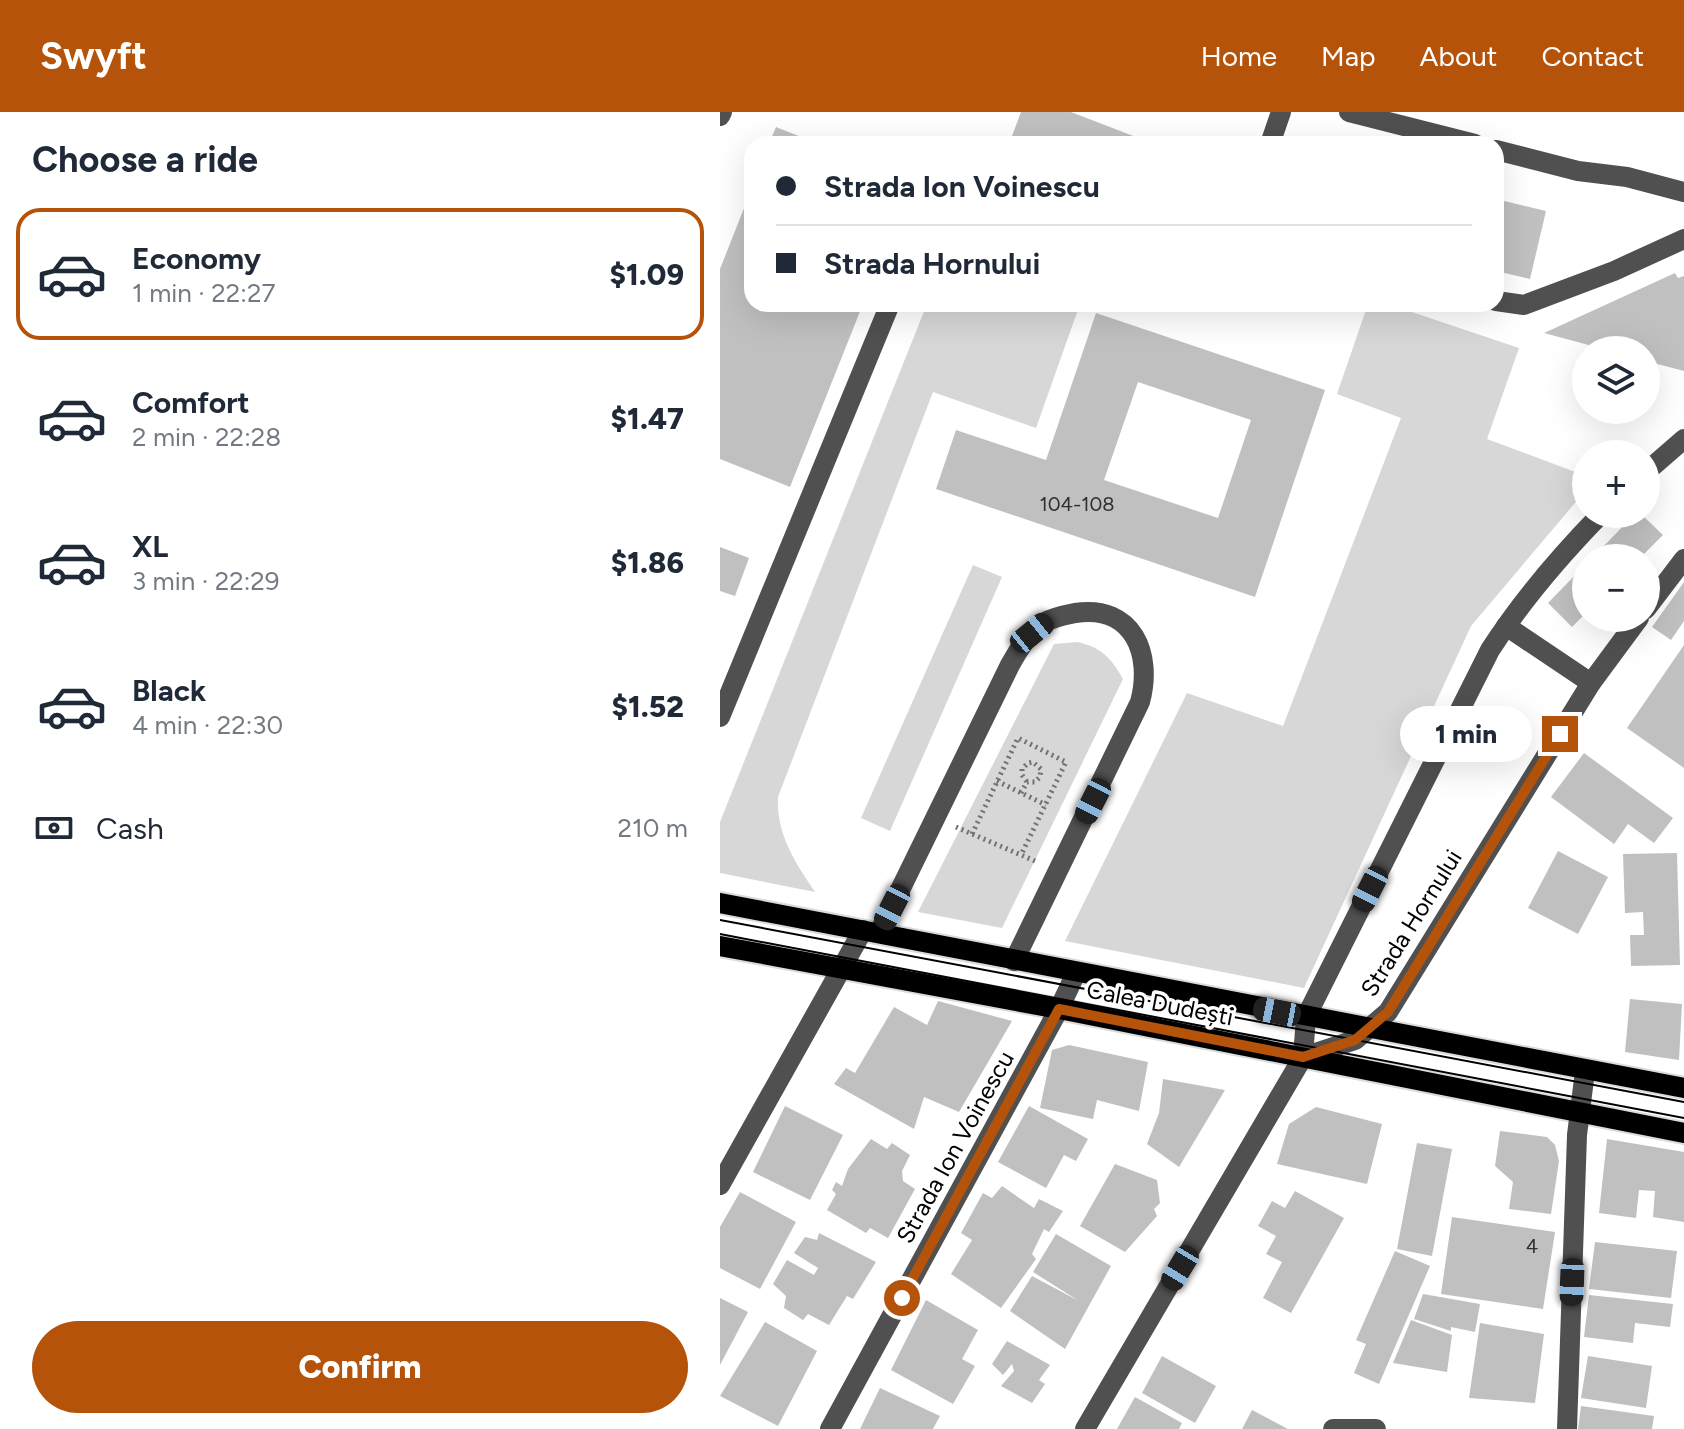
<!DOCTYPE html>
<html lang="en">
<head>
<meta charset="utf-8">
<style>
	body { margin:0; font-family:Figtree,sans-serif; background:#f2f2f3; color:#1f2937; height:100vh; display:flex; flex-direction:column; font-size:30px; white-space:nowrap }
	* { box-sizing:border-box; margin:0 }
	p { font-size:26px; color:#747a83 }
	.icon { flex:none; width:44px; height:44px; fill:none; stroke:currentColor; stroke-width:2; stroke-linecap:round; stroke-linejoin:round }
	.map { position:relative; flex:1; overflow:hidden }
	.drawer { display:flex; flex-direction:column; background:#fff; width:720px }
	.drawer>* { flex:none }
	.guide { position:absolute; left:24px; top:24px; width:760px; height:176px; border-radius:24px; box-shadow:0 8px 32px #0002; display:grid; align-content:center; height:176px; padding:0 32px; background:#fff }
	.buttons { position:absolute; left:852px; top:224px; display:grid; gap:16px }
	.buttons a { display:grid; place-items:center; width:88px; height:88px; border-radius:50%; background:#fff; box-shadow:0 8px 32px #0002; font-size:40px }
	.end { position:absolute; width:36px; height:36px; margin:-18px; border:10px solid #b45309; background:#fff; box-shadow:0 0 0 4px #fff }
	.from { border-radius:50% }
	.bubble { position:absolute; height:56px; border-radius:28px; background:#fff; box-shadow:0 8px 32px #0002; font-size:26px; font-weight:800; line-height:56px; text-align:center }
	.car { position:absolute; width:24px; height:48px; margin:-24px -12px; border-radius:10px; box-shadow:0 0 6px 2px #0007; background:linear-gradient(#222 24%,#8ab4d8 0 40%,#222 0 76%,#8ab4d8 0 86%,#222 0) }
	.guide b { display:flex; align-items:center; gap:28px; height:76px; font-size:30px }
	.guide b+b { border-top:2px solid #e0e1e3 }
	.guide i { width:20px; height:20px; background:#1f2937 }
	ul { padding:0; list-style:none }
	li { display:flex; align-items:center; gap:24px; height:132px; margin:0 16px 12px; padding:0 16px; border:4px solid transparent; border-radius:24px }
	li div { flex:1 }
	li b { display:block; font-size:30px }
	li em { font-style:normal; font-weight:800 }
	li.selected { border-color:#b45309 }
	li>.icon { width:72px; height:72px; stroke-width:1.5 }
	h2 { padding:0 32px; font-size:36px; line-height:96px }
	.pay { display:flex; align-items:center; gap:20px; height:88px; padding:0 32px; font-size:30px }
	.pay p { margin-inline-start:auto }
	.primary-button { display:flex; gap:16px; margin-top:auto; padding:16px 32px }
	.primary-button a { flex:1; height:92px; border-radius:48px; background:#b45309; color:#fff; font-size:32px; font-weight:800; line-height:92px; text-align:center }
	header { display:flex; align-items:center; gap:48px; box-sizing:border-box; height:112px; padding:0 40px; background:#b45309; color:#fff }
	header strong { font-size:38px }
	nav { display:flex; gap:44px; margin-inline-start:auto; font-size:28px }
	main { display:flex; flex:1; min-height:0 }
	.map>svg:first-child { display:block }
	.green { fill:#d7d7d7 }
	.building { fill:#c0c0c0; fill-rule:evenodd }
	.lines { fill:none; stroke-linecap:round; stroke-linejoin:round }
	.major-casing { stroke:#dbdbdb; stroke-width:24 }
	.path { stroke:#727272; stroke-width:5; stroke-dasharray:2 4; stroke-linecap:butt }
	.minor { stroke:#505050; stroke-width:20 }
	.major { stroke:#000; stroke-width:20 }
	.tram { stroke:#000; stroke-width:2 }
	.route { stroke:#b45309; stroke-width:10 }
	.labels { text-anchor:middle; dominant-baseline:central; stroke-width:7; stroke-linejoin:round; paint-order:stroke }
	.number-label { font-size:20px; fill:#303030 }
	.street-label { font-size:24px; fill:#000; stroke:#fff }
</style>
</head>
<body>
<header>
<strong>Swyft</strong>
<nav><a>Home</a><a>Map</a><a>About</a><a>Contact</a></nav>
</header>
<main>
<section class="drawer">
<h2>Choose a ride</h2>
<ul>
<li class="selected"><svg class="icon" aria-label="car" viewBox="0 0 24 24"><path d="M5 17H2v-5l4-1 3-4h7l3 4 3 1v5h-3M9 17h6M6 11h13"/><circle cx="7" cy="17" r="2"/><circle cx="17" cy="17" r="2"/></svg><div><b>Economy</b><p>1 min · 22:27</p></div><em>$1.09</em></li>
<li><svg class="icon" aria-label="car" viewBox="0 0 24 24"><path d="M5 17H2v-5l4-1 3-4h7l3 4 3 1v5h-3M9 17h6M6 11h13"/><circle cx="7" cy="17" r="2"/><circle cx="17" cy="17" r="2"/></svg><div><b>Comfort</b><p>2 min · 22:28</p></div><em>$1.47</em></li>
<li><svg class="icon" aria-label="car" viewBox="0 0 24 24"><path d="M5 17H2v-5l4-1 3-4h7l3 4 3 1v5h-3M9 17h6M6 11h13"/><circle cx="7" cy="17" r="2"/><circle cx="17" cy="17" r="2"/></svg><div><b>XL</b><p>3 min · 22:29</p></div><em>$1.86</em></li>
<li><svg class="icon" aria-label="car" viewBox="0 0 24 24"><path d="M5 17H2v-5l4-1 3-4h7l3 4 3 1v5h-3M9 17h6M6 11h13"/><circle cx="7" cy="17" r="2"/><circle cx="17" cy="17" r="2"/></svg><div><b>Black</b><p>4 min · 22:30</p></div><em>$1.52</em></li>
</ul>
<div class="pay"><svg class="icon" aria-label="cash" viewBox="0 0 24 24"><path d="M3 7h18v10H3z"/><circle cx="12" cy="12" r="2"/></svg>Cash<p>210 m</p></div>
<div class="primary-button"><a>Confirm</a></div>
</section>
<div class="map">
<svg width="964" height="1317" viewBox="0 0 964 1317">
	<rect width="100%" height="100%" fill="#fff"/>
	<g class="green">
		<path d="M207,192h153l-44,124 -103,-36 -155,405c-2,37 17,65 37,95l-95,-19v-51z"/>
		<polygon points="648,192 668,192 799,236 767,327 866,364 866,378 751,514 584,876 345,829 467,581 563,614 681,306 617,282"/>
		<polygon points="253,453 282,465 170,719 141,706"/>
		<path d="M358,530c24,6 33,16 45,37l-121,249 -84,-16 136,-268z"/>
	</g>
	<g class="building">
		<polygon points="301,0 351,0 434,32 289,32"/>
		<polygon points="56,15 99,32 49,32"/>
		<polygon points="32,76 32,192 143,192 70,375 0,347 0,157"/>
		<polygon points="776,87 826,99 810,167 776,159"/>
		<polygon points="955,161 958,166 964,164 964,259 926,249 926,238 887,238 824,221"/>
		<path d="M376,201l229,77 -70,207 -319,-108 20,-59 90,30zM418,270l113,38 -33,98 -114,-38z"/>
		<polygon points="915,402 921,402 943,423 920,446 872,446"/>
		<polygon points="0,435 29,446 15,484 0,479"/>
		<polygon points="866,452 866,501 852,515 828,491"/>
		<polygon points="964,470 964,509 951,528 932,515"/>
		<polygon points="964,533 964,656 907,616"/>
		<polygon points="864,641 953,706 934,731 908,712 894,732 831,685"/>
		<polygon points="838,739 888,765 858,822 808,796"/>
		<polygon points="957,741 960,853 911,854 910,823 924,823 923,800 905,801 903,742"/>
		<polygon points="910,887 962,892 959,948 905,940"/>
		<polygon points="218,889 292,909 239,1000 204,985 194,1017 114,972 126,956 135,961 174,895 207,913"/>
		<polygon points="349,933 428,950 419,999 377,988 373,1007 320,996 332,938"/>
		<polygon points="443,967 505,978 459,1055 427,1032 439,1001"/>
		<polygon points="65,994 123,1023 90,1088 33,1060"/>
		<polygon points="309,994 368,1027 356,1049 344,1043 326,1076 278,1050"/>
		<polygon points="596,995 662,1012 647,1072 557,1052 569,1012"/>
		<polygon points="780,1019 827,1025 835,1033 839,1049 831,1102 789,1097 793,1070 775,1054"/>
		<polygon points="151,1027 167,1037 172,1031 190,1043 182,1059 183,1069 195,1077 168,1126 150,1116 146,1121 107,1098 116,1082 112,1078 116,1070 122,1074 128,1057"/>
		<polygon points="887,1027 964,1040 964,1110 933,1105 935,1079 919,1078 916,1106 879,1101"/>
		<polygon points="697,1031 732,1037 712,1144 677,1137"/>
		<polygon points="395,1052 437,1068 440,1091 434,1097 437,1104 405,1140 360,1114"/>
		<polygon points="282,1074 314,1096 319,1087 343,1099 329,1120 324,1117 312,1142 316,1147 281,1196 231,1162 252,1128 241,1121 263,1081 272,1086"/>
		<polygon points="575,1079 624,1106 571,1201 543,1186 562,1150 546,1142 556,1124 538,1114 552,1089 565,1096"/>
		<polygon points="20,1080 76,1110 40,1177 0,1156 0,1115"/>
		<polygon points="732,1105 835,1120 823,1197 721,1182"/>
		<polygon points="99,1121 156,1150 133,1187 127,1184 109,1213 88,1202 83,1208 64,1196 66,1184 53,1172 67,1148 94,1163 98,1156 74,1141 85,1125 97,1128"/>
		<polygon points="336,1122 391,1154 345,1237 290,1199 312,1164 359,1189 313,1160"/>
		<polygon points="875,1130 957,1139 951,1186 869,1177"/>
		<polygon points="675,1139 710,1154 659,1272 634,1261 646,1232 636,1228"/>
		<polygon points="703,1182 760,1192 755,1220 731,1215 731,1219 694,1207"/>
		<polygon points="869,1183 953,1192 950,1215 915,1211 913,1231 864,1225"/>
		<polygon points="0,1186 28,1200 0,1253"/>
		<polygon points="206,1188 258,1218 242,1247 255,1254 233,1292 171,1258"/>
		<polygon points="691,1208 732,1223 727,1260 673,1251"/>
		<polygon points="45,1210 97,1239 58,1314 0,1284"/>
		<polygon points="760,1211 824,1222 815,1291 749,1286"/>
		<polygon points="287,1229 330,1253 319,1268 325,1272 312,1291 281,1274 294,1259 292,1252 283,1263 272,1252"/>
		<polygon points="442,1244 496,1274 475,1311 422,1281"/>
		<polygon points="868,1244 932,1254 926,1296 861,1286"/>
		<polygon points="160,1276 220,1304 213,1317 140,1317"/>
		<polygon points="415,1285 462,1311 459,1317 397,1317"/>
		<polygon points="861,1294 934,1304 932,1317 858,1317"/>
		<polygon points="532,1298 568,1317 522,1317"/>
	</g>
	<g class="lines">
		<defs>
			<g id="major">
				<polyline points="0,791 964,976"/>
				<polyline points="0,834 339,897 964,1021"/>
			</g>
		</defs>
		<use href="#major" class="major-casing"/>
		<g class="path">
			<polyline points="277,669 326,693"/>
			<polyline points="301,681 307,670 315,670 320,665 321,657 313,650 308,651 302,657 302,663 307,670"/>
			<polyline points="236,715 315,749"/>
			<polyline points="252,722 298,626 346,650 301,743"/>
		</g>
		<g class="minor">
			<polyline points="629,0 755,32"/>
			<polyline points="0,4 2,0"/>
			<polyline points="550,32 561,0"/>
			<polyline points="776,38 858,59 907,65 964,80"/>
			<polyline points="776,189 804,193 894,159 964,127"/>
			<polyline points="926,360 964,327"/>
			<polyline points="926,497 964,447"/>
			<polyline points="786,514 871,571"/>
			<polyline points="0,605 170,192"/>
			<path d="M159,821l131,-268c9,-16 19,-33 35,-43 9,-5 20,-7 30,-9 58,-9 78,41 65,89l-126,259"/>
			<polyline points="583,945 635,928 668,900 871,571 919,506"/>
			<polyline points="0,1073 143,818"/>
			<polyline points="110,1317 339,897 356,861"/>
			<path d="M365,1317l218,-372 3,-40 184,-367c32,-50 70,-94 111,-136"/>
			<polyline points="613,1317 656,1317"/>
			<polyline points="847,1317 857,1023 865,959"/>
		</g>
		<use href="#major" class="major"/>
		<g class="tram">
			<polyline points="0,808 964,990"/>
			<polyline points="0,822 964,1006"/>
		</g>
	</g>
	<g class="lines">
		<polyline class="route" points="182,1186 339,897 583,945 635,928 668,900 840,622"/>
	</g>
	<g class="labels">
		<g class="number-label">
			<text x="357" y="392">104-108</text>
			<text x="812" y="1134">4</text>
		</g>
		<g class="street-label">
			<text transform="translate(691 811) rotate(-58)">Strada Hornului</text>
			<text transform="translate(440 891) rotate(11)">Calea Dudești</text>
			<text transform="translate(235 1035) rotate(-61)">Strada Ion Voinescu</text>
		</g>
	</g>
</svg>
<div class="buttons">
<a><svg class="icon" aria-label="layers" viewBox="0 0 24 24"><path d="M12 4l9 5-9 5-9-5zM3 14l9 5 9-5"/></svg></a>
<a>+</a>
<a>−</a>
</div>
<i class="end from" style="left:182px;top:1186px"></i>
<i class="end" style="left:840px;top:622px"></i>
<div class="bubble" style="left:680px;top:594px;width:132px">1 min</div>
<i class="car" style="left:312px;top:521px;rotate:51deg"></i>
<i class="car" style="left:373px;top:689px;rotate:207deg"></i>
<i class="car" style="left:650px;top:777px;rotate:207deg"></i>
<i class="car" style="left:172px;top:795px;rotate:207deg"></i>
<i class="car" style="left:557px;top:900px;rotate:281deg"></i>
<i class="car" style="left:460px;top:1156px;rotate:211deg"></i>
<i class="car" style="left:852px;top:1170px;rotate:182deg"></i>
<div class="guide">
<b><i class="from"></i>Strada Ion Voinescu</b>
<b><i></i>Strada Hornului</b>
</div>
</div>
</main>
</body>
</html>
